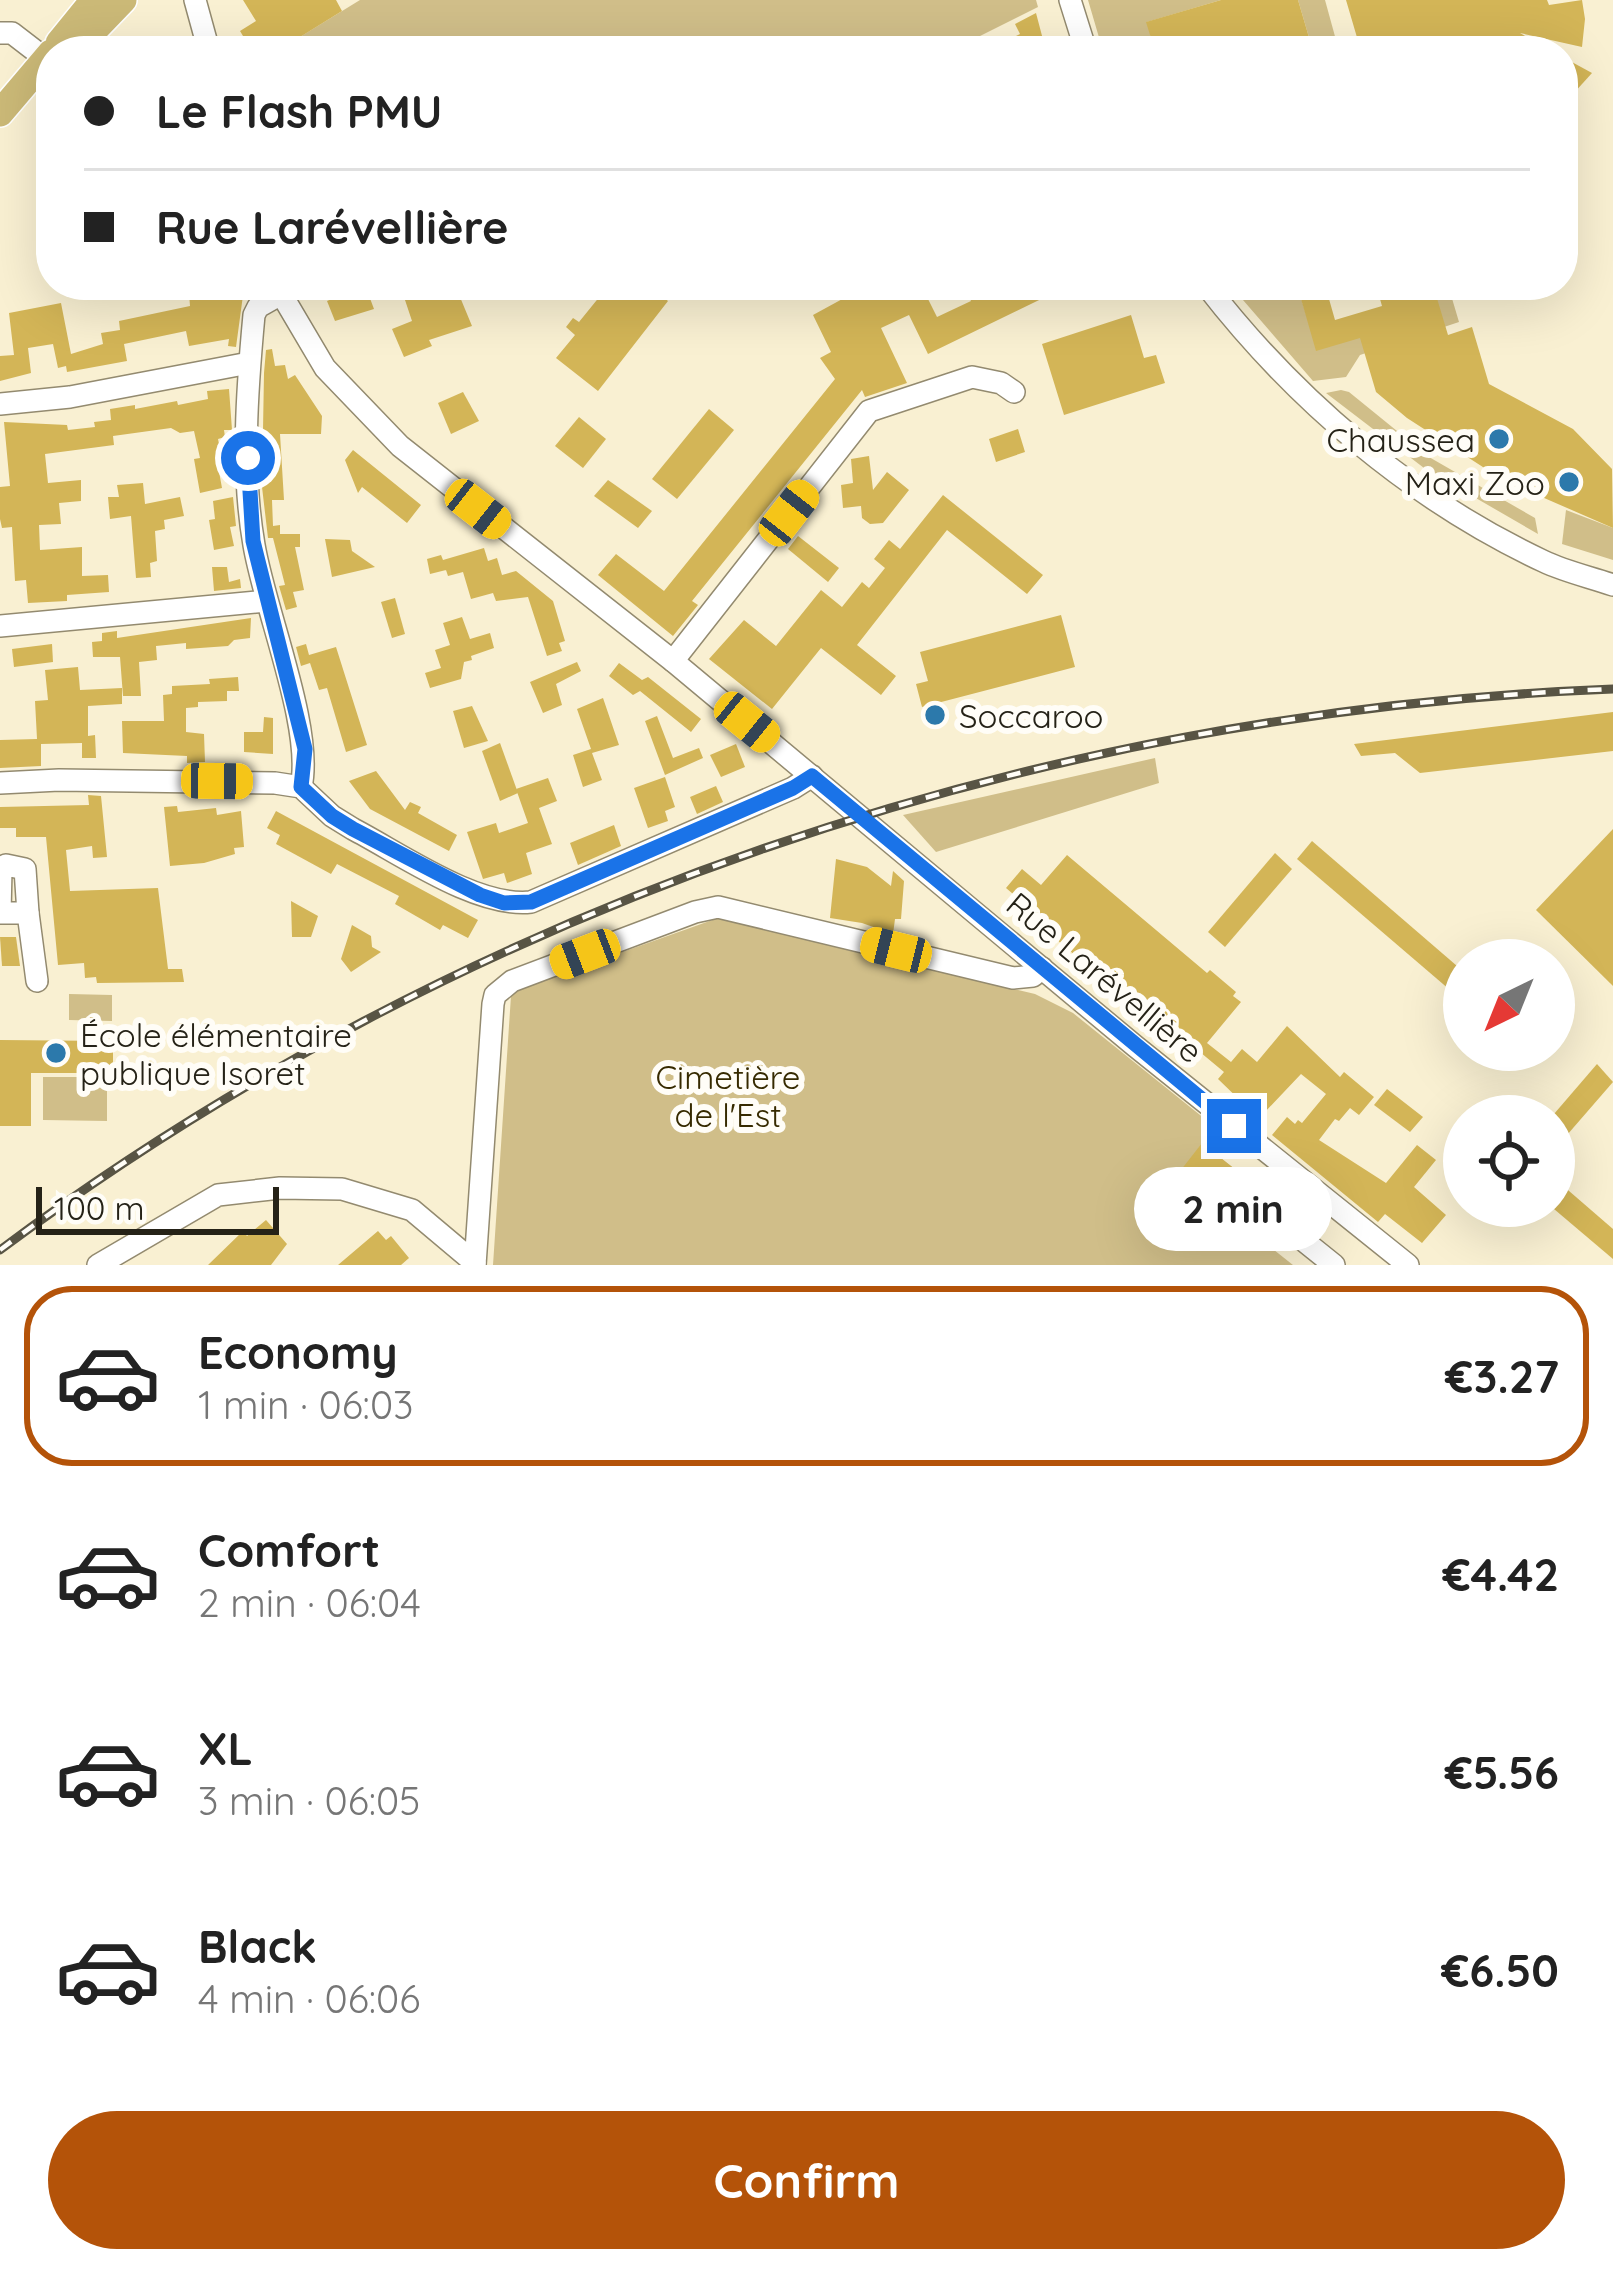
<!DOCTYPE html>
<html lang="en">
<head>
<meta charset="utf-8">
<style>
	body { margin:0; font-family:Quicksand,sans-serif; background:#f6f6f6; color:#222; height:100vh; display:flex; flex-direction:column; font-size:45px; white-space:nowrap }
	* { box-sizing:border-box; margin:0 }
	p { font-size:39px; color:#767676 }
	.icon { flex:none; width:66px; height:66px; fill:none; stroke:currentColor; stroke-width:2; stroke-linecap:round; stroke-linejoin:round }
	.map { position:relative; height:1265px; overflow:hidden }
	.drawer { display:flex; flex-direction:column; background:#fff; flex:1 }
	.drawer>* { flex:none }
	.banner { position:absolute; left:36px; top:36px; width:1542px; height:264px; border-radius:48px; box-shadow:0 12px 48px #0002; display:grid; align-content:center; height:264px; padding:0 48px; background:#fff }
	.needle { width:78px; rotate:223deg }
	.tools { position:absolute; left:1443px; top:939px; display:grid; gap:24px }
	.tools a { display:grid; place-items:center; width:132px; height:132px; border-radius:50%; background:#fff; box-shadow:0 12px 48px #0002; font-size:60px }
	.scale { position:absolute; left:36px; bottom:30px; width:243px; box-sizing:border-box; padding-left:12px; border:6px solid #252217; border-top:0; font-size:33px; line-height:42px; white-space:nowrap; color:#252217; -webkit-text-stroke:9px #fffdf7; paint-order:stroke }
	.end { position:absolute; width:54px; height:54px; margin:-27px; border:15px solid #1a73e8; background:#fff; box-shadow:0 0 0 6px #fff }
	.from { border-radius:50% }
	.bubble { position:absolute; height:84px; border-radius:42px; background:#fff; box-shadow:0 12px 48px #0002; font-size:39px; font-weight:800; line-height:84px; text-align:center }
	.car { position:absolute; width:36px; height:72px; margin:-36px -18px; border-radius:15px; box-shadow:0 0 9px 3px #0007; background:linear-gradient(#f5c518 24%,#345 0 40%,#f5c518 0 76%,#345 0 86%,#f5c518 0) }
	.banner b { display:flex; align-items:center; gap:42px; height:114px; font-size:45px }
	.banner b+b { border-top:3px solid #e0e0e0 }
	.banner i { width:30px; height:30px; background:#222 }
	ul { padding:21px 0 0; list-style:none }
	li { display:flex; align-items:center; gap:36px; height:180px; margin:0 24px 18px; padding:0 24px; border:6px solid transparent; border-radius:48px }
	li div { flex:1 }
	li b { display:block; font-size:45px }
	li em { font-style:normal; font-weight:800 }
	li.active { border-color:#b45309 }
	li>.icon { width:108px; height:108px; stroke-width:1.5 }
	.cta { display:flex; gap:24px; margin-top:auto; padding:24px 48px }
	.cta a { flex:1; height:138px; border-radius:72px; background:#b45309; color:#fff; font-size:48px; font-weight:800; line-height:138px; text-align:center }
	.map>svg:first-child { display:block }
	.green { fill:#d0be89 }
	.building { fill:#d3b557 }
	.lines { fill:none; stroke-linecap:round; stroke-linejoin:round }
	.minor-casing { stroke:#938a6f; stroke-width:24 }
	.major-casing { stroke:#fff; stroke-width:30 }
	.minor { stroke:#fff; stroke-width:21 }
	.major { stroke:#cbb977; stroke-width:27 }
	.rail-casing { stroke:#585444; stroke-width:9 }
	.rail { stroke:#fffdf7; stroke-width:4.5; stroke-dasharray:14; stroke-linecap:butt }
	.route { stroke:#1a73e8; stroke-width:15 }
	.poi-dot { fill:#2c79ab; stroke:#fffdf7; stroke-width:4.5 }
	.labels { text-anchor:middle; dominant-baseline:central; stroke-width:12; stroke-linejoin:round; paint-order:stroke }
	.poi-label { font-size:33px; fill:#252217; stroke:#fffdf7; text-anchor:end }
	.street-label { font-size:33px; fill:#252217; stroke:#fffdf7 }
	.park-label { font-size:33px; fill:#362a00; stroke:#fffdf7 }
</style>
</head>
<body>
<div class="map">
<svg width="1613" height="1265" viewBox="0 0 1613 1265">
	<rect width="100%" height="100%" fill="#f9f0d2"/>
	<g class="green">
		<polygon points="360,0 1036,0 1038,7 950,51 277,51"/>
		<polygon points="1088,0 1221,0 1147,22 1155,51 1103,51"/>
		<polygon points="1298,0 1325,0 1339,51 1313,51"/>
		<polygon points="1230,285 1297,285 1317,350 1433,285 1448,285 1459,322 1360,355 1346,377 1313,381"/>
		<polygon points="1341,390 1349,392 1429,457 1535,518 1538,534 1424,468 1326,393"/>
		<polygon points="1566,510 1613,528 1613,560 1562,544"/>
		<polygon points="1155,758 1159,783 936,852 903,815"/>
		<polygon points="718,918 1035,994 1073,1013 1215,1127 1202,1143 1246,1178 1240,1186 1239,1198 1221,1208 1293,1265 493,1265 511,996 516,990"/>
		<polygon points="69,994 112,995 112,1021 69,1020"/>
		<polygon points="43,1077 107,1077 107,1121 43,1120"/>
	</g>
	<g class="building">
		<polygon points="243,0 336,0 342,11 279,50 276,45 267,51 252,51 240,31 256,21"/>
		<polygon points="1221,0 1298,0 1313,51 1258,51 1255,40 1217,51 1155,51 1146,22"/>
		<polygon points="1346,0 1547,0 1549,5 1582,0 1585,19 1582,47 1520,33 1552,51 1361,51"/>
		<polygon points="1036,13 1046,51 986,51 1020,34 1015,24"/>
		<polygon points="1570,61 1592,73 1563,105 1563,71"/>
		<polygon points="365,285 374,309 335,321 327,301"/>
		<polygon points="400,285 455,285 472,326 429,340 432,346 404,357 392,329 412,321"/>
		<polygon points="609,285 648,285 668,301 598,391 556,358 575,335 566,327 573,318 579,322"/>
		<polygon points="868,285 921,285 937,317 971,301 963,285 1070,285 928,354 909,315 881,328 907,383 865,397 862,390 692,601 698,605 673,636 598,575 616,554 664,591 835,379 820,358 831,352 813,315"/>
		<polygon points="1297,285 1325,285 1335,320 1382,306 1376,285 1433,285 1448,335 1472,327 1489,384 1573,429 1612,469 1613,528 1503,480 1407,418 1376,392 1360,338 1316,351"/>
		<polygon points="244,288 236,347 228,346 229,339 189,346 186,331 124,344 127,361 67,372 66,366 58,368 53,344 28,348 31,373 0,381 0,356 14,355 9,313 61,303 71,354 103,344 101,333 120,330 119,321 190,306 189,293"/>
		<polygon points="1131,315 1144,358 1156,355 1165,383 1064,415 1042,344"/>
		<polygon points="272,349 275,366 285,365 288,379 295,375 322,416 321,434 280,434 284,500 272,500 273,526 280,525 280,534 300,534 300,547 295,547 304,590 293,592 297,607 286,610 279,586 285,585 273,538 268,538 262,487 264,373 266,350"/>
		<polygon points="229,389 232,430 224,430 225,437 218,439 221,454 216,455 222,488 200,493 194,459 200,458 194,431 180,433 171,428 113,436 114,445 45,454 48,483 81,480 81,501 59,503 61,524 39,525 40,550 82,547 82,576 108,575 109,592 67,595 67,601 28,603 26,580 15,581 12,527 2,528 0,519 0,487 10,486 4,422 67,425 68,430 95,427 94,422 111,420 110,409 135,405 135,409 177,401 178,405 208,399 207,391"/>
		<polygon points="463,392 479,421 451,434 438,403"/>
		<polygon points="709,409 734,430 677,499 652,479"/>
		<polygon points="579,417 606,439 583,468 555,446"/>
		<polygon points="1018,429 1025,452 996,462 989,439"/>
		<polygon points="353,450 421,505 407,523 362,487 358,493 345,460"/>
		<polygon points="869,456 873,490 887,472 909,490 883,523 870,524 862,518 861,506 843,508 841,485 853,483 851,459"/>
		<polygon points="608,480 652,511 638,528 594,496"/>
		<polygon points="143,483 145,504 180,497 184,516 164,520 165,529 155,531 157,561 150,563 151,577 136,578 131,516 110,519 108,497 119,497 117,485"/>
		<polygon points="943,495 1043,575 1027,594 947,530 857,645 896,676 881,695 821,648 772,709 709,659 744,620 776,646 821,590 842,607 862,582 869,588 885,568 874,559 889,540 900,549"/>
		<polygon points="233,497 236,526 230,527 234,546 214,550 209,520 215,519 213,501"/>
		<polygon points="798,536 839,568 828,582 788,549"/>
		<polygon points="325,539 350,540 352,551 375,567 332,577"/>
		<polygon points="484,548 488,561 497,558 502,575 516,571 553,601 565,641 559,643 562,651 547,656 528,597 496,601 493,593 471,599 463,572 448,576 444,564 446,570 430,574 427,559 441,555 443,560"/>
		<polygon points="212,567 227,567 229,582 240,579 241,588 214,591"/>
		<polygon points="395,598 405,634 392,638 381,602"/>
		<polygon points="1061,615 1075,667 922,707 916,684 928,681 920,652"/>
		<polygon points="462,617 470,639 490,633 494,648 471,656 472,660 464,662 461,679 430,688 425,673 441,668 435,650 450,645 443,623"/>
		<polygon points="251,618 250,638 234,640 228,646 186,649 186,643 156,646 157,660 139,662 141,696 123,696 120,657 93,657 92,642 102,641 102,633 117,631 117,638"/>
		<polygon points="52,644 53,662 14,667 12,649"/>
		<polygon points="306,644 309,655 336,647 367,745 346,752 327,688 319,690 310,663 301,666 296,647"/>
		<polygon points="577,662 581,671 556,684 562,705 543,713 530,682"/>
		<polygon points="619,663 642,680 648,677 701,719 691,732 640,691 633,695 609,676"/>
		<polygon points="78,667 80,690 122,688 122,704 88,706 88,736 95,735 96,758 82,758 82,743 41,744 41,766 0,768 0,740 37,739 35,701 48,700 45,670"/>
		<polygon points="238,677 239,691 227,691 227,701 198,702 198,707 186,708 186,732 204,734 205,762 187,763 187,756 123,753 122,721 164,721 163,695 172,694 172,686 210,684 209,679"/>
		<polygon points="603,698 619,745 592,753 602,780 583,787 573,755 591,749 577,709"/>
		<polygon points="472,706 488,741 464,748 453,711"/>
		<polygon points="1613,712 1613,751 1420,773 1395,753 1361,756 1354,744"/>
		<polygon points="657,716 673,758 699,748 703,758 665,775 645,721"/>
		<polygon points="264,717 273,718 273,754 244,752 244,732 263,732"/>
		<polygon points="500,743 518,793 500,801 482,751"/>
		<polygon points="736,744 745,767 721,777 710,755"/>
		<polygon points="376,771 405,810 410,802 421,807 418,813 457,835 449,851 370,809 349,781"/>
		<polygon points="665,777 675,807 665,811 668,821 648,828 634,788"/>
		<polygon points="548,778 557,801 539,808 552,844 526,853 532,874 507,883 504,873 483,879 467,832 496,823 499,833 528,823 516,789"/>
		<polygon points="716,786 723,802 697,814 690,797"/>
		<polygon points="88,795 101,796 107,857 93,858 92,846 66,850 70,891 158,888 168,969 182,969 184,982 97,983 96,977 85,978 84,963 58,965 46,837 16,837 16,828 0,828 0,807 89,805"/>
		<polygon points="177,806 178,812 216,808 217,815 241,811 244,847 234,848 235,854 204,863 170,866 164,807"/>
		<polygon points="276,811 478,920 468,938 443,925 440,930 428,923 395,904 399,896 337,864 331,874 276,844 280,835 267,828"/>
		<polygon points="614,825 621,846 578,865 570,843"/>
		<polygon points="1613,829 1613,986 1536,910"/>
		<polygon points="1312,841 1464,972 1464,1002 1297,859"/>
		<polygon points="1275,853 1292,869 1225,947 1208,932"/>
		<polygon points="1067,855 1207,973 1210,970 1236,992 1233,996 1241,1002 1207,1043 1231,1062 1242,1049 1257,1062 1287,1026 1340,1077 1344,1072 1374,1097 1359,1115 1350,1108 1339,1121 1335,1119 1319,1140 1386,1183 1417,1145 1436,1160 1414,1187 1446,1215 1422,1243 1385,1214 1378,1222 1272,1135 1287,1117 1295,1124 1298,1120 1302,1123 1326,1094 1301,1074 1264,1113 1247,1107 1218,1079 1224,1072 1135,998 1131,1003 1030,917 1034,912 1006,888 1022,869 1041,885"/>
		<polygon points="836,859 867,867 891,886 893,871 904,881 901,919 895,919 893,934 862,923 830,918"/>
		<polygon points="291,901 318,916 311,937 292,937"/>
		<polygon points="352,925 371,936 372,947 381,952 351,972 341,959"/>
		<polygon points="0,937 16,937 20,966 2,966"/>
		<polygon points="0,1040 113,1041 113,1065 91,1065 91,1073 31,1073 31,1126 0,1126"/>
		<polygon points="1597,1064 1613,1082 1554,1150 1554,1114"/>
		<polygon points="1387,1089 1423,1117 1410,1132 1374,1105"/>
		<polygon points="1202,1143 1246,1178 1239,1198 1219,1213 1177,1175"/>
		<polygon points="1554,1178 1613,1229 1613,1259 1554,1209"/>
		<polygon points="266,1220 287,1244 271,1265 208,1265 243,1231 247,1236"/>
		<polygon points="378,1231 386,1240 391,1236 409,1258 401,1265 338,1265"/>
	</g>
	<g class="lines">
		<defs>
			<g id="minor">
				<polyline points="195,0 209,51"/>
				<polyline points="1070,0 1086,51"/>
				<polyline points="0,33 12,33 51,63"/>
				<polyline points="276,285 325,368 400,446 673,661 1135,1046 1408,1265"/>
				<path d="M1206,285c89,115 205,214 337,276 23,11 47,16 70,24"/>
				<path d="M281,294l-23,13 -4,8c-7,75 -13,155 0,230 11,66 60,184 47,242"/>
				<polyline points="0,404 70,397 249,363"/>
				<polyline points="0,626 266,601"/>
				<polyline points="673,661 869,411 972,377 1001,383 1014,392"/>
				<path d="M0,783l59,-3 216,3 26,4 31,29 21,13c48,25 124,79 178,73l262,-114 19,-12"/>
				<polygon points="6,865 25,869 28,913 0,913 1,870"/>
				<polyline points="28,913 37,981"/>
				<polyline points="1278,1220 1334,1265"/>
				<polyline points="98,1265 218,1195 280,1188 342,1189 412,1210 475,1263"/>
				<polyline points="475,1265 493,1004 495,995 512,981 695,912 718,907 1013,978 1033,976 1042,968"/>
			</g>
			<g id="major">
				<polyline points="59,43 94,0"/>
				<polyline points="74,51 123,0"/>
				<polyline points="0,113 51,53"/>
			</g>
		</defs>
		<use href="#minor" class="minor-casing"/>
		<use href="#major" class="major-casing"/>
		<use href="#minor" class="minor"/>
		<use href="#major" class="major"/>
		<defs>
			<path id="rail" d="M0,1250c462,-345 1038,-539 1613,-561"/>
		</defs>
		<use href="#rail" class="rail-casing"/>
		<use href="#rail" class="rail"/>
	</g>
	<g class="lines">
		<polyline class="route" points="248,458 253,541 305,749 301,787 332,816 353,829 480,895 504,903 531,902 793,788 812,776 1234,1126"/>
	</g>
	<g class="poi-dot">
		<circle cx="1499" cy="439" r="12"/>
		<circle cx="1569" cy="482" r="12"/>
		<circle cx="935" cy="715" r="12"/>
		<circle cx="56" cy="1053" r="12"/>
	</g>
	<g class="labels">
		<g class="poi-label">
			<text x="1475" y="439">Chaussea</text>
			<text x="1545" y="482">Maxi Zoo</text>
			<text x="959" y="715" text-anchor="start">Soccaroo</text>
			<text x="80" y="1034" text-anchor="start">École élémentaire<tspan x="80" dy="38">publique Isoret</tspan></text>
		</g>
		<g class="street-label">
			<text transform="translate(1105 977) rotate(40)">Rue Larévellière</text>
		</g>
		<g class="park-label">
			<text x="728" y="1076">Cimetière<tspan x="728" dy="38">de l'Est</tspan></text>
		</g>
	</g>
</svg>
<div class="tools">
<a><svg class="needle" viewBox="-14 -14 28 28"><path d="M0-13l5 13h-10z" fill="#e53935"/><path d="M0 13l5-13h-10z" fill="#767676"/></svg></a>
<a><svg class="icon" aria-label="locate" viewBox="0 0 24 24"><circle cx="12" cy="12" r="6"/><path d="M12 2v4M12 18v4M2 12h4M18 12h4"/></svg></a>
</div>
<div class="scale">100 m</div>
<i class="end from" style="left:248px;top:458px"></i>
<i class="end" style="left:1234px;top:1126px"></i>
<div class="bubble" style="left:1134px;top:1167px;width:198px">2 min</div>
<i class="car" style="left:478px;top:509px;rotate:128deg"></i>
<i class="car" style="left:789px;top:513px;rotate:38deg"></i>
<i class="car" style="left:747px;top:722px;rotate:129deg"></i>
<i class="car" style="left:217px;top:781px;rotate:91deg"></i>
<i class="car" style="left:896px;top:950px;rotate:284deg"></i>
<i class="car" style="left:585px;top:954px;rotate:249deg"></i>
<div class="banner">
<b><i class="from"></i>Le Flash PMU</b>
<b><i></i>Rue Larévellière</b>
</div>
</div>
<section class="drawer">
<ul>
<li class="active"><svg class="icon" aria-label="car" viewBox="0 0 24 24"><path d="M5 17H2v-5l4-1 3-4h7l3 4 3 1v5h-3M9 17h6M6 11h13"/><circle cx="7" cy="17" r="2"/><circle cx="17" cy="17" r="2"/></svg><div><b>Economy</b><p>1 min · 06:03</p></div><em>€3.27</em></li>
<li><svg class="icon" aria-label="car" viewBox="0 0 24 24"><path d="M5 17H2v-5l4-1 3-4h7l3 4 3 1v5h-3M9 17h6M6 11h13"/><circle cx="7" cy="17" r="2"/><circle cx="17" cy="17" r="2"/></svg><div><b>Comfort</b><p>2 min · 06:04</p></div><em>€4.42</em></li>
<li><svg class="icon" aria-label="car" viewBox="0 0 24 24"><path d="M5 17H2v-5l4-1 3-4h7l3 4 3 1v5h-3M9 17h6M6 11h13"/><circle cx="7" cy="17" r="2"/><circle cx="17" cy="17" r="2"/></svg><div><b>XL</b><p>3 min · 06:05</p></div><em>€5.56</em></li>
<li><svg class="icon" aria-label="car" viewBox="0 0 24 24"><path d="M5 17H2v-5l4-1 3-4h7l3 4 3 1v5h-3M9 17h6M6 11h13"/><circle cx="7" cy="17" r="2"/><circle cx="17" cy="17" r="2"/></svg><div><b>Black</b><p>4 min · 06:06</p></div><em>€6.50</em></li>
</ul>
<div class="cta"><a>Confirm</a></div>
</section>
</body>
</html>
